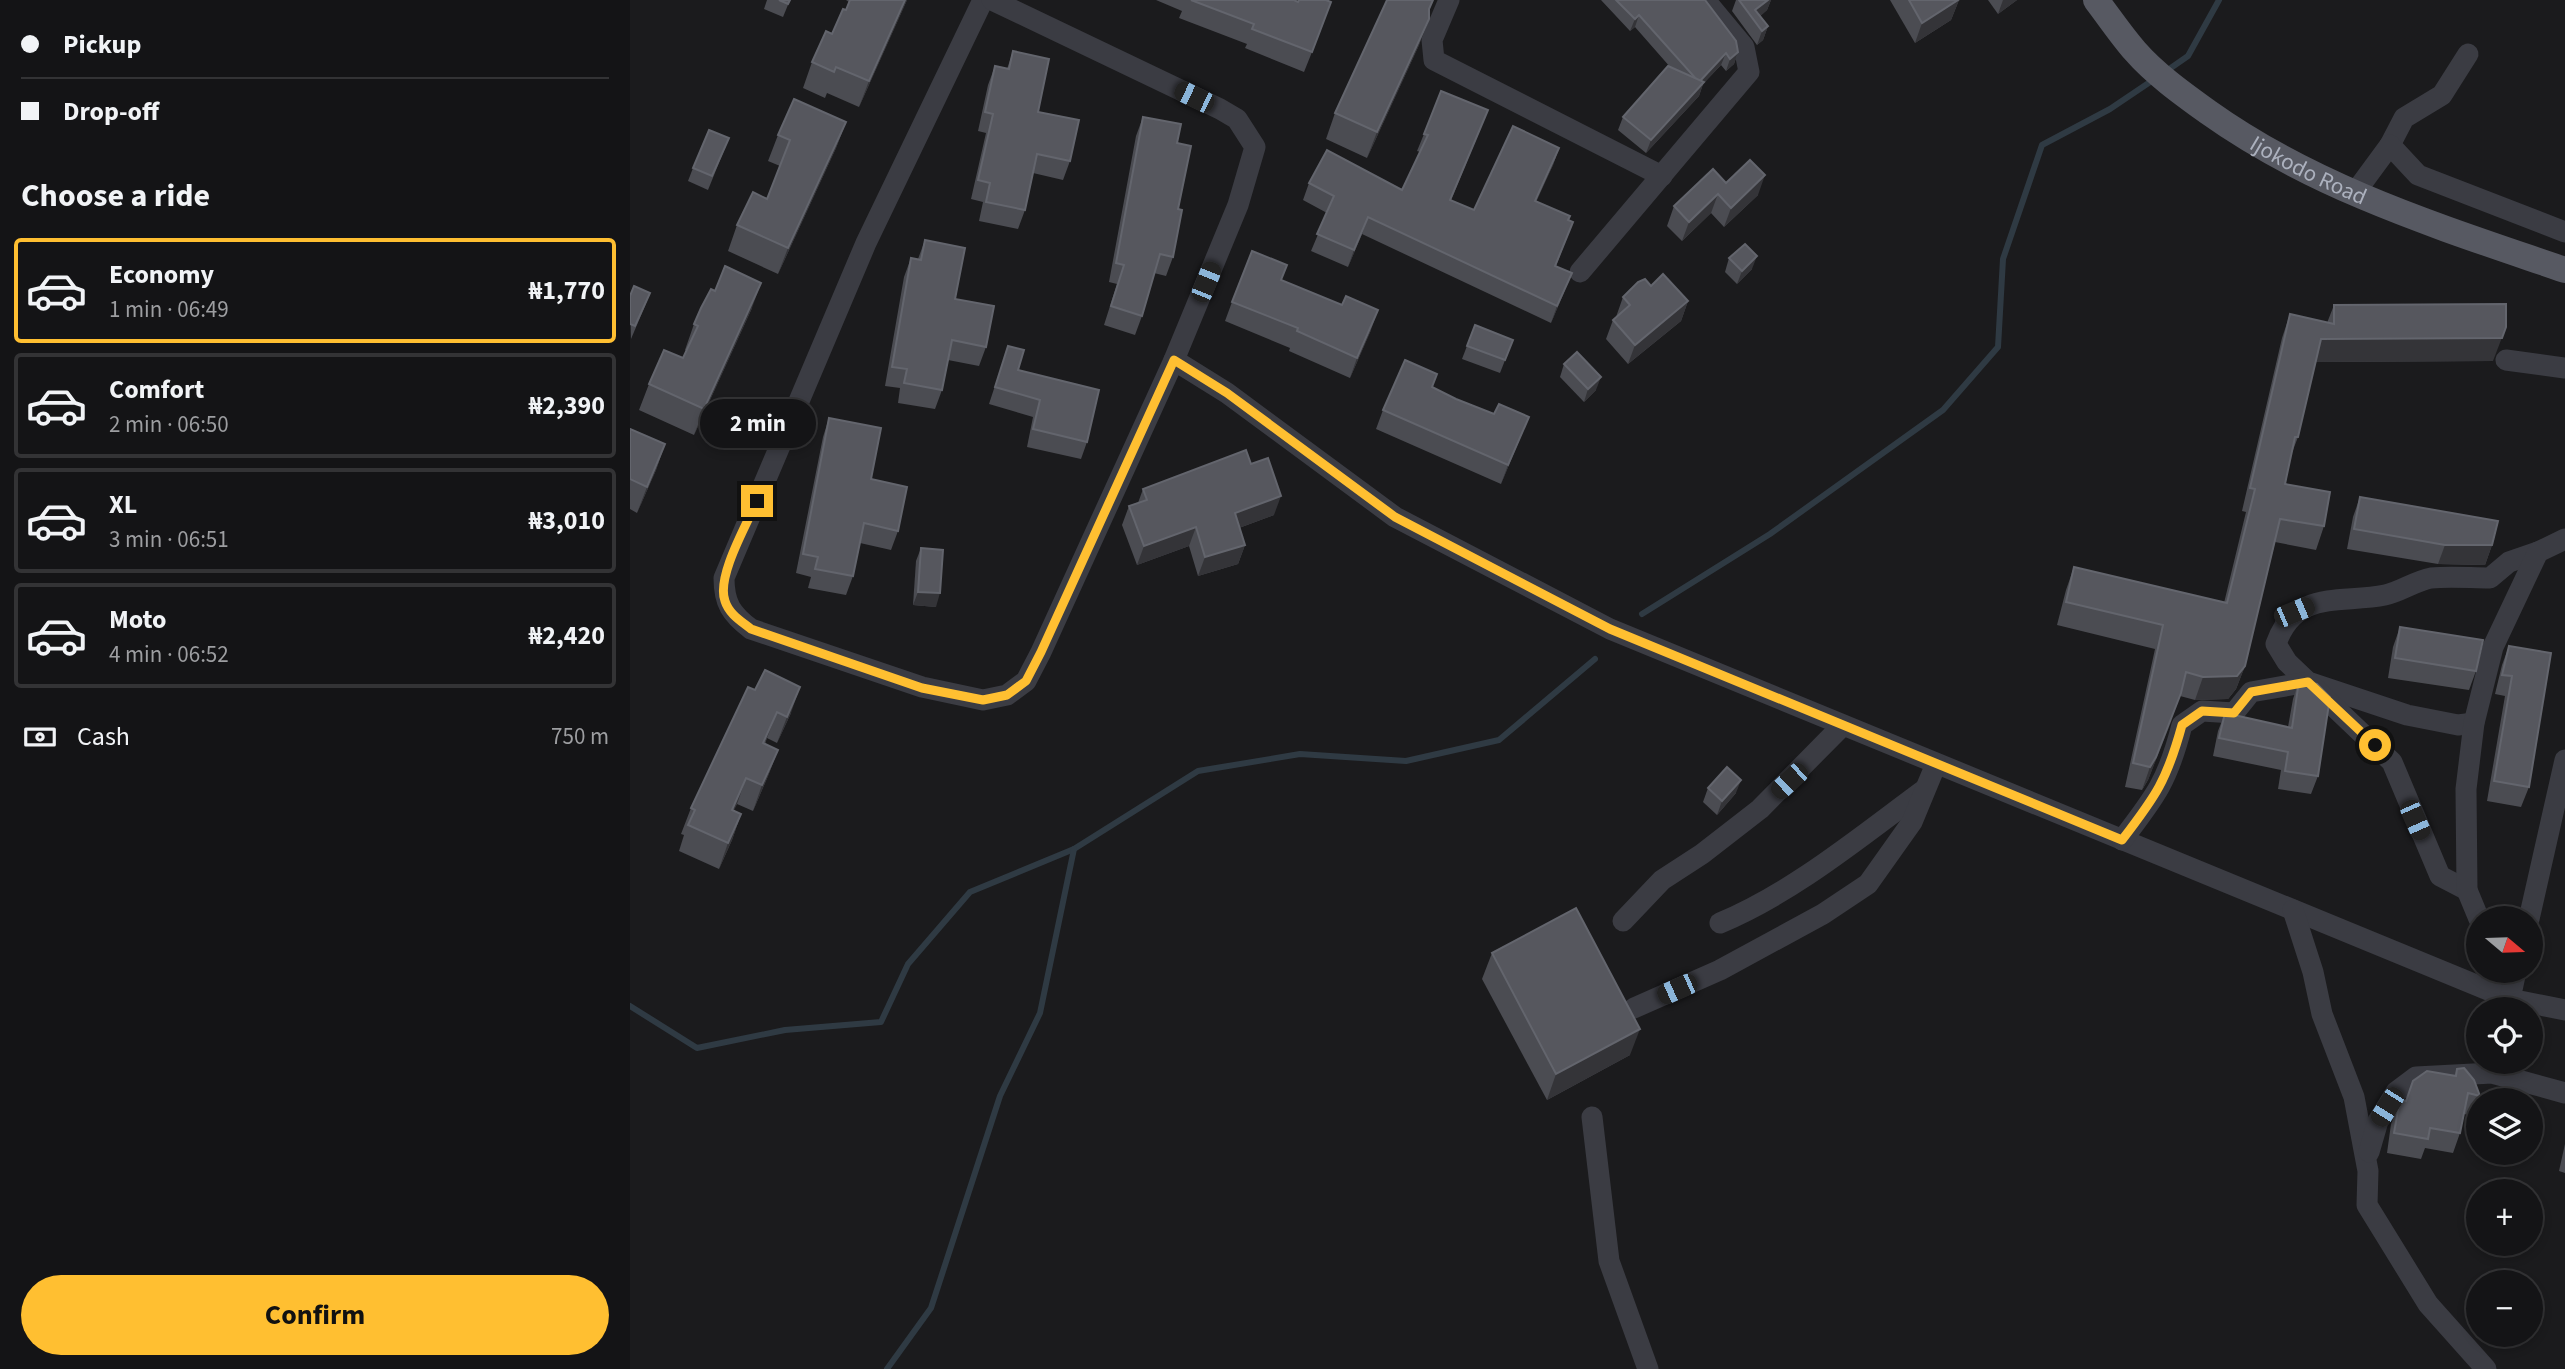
<!DOCTYPE html>
<html lang="en">
<head>
<meta charset="utf-8">
<style>
	body { margin:0; font-family:"Source Sans 3",sans-serif; background:#212123; color:#f1f3f6; height:100vh; display:flex; flex-direction:column; font-size:26px; white-space:nowrap }
	* { box-sizing:border-box; margin:0 }
	p { font-size:23px; color:#9d9ea1 }
	.icon { flex:none; width:38px; height:38px; fill:none; stroke:currentColor; stroke-width:2; stroke-linecap:round; stroke-linejoin:round }
	.map { position:relative; flex:1; overflow:hidden }
	.details { display:flex; flex-direction:column; background:#141416; width:630px }
	.details>* { flex:none }
	.top-card { display:grid; align-content:center; height:154px; padding:0 21px; background:#141416 }
	.needle { width:46px; rotate:109deg }
	.tools { position:absolute; left:1836px; top:906px; display:grid; gap:14px }
	.tools a { display:grid; place-items:center; width:77px; height:77px; border-radius:50%; background:#141416; box-shadow:0 4px 10px #0003,0 0 0 2px #333335; font-size:35px }
	.end { position:absolute; width:32px; height:32px; margin:-16px; border:9px solid #ffbf31; background:#111; box-shadow:0 0 0 4px #111 }
	.from { border-radius:50% }
	.bubble { position:absolute; height:49px; border-radius:24px; background:#141416; box-shadow:0 4px 10px #0003,0 0 0 2px #333335; font-size:23px; font-weight:700; line-height:49px; text-align:center }
	.car { position:absolute; width:21px; height:42px; margin:-21px -10px; border-radius:9px; box-shadow:0 0 5px 2px #0007; background:linear-gradient(#222 24%,#8ab4d8 0 40%,#222 0 76%,#8ab4d8 0 86%,#222 0) }
	.top-card b { display:flex; align-items:center; gap:24px; height:66px; font-size:26px }
	.top-card b+b { border-top:2px solid #333335 }
	.top-card i { width:18px; height:18px; background:#f1f3f6 }
	ul { padding:0; list-style:none }
	li { display:flex; align-items:center; gap:21px; height:105px; margin:0 14px 10px; padding:0 7px; border:4px solid #333335; border-radius:7px }
	li div { flex:1 }
	li b { display:block; font-size:26px }
	li em { font-style:normal; font-weight:700 }
	li.selected { border-color:#ffbf31 }
	li>.icon { width:63px; height:63px; stroke-width:1.5 }
	h2 { padding:0 21px; font-size:32px; line-height:84px }
	.pay { display:flex; align-items:center; gap:18px; height:77px; padding:0 21px; font-size:26px }
	.pay p { margin-inline-start:auto }
	.action { display:flex; gap:14px; margin-top:auto; padding:14px 21px }
	.action a { flex:1; height:80px; border-radius:42px; background:#ffbf31; color:#111; font-size:28px; font-weight:700; line-height:80px; text-align:center }
	main { display:flex; flex:1; min-height:0 }
	.map>svg:first-child { display:block }
	.lines { fill:none; stroke-linecap:round; stroke-linejoin:round }
	.stream { stroke:#2f3a43; stroke-width:6 }
	.minor { stroke:#3b3c43; stroke-width:21 }
	.major { stroke:#575962; stroke-width:26 }
	.wall { fill:#4b4c52 }
	.shaded-wall { fill:#343438 }
	.building { fill:#56575e; stroke:#63656d; stroke-width:2 }
	.route { stroke:#ffbf31; stroke-width:9 }
	.labels { text-anchor:middle; dominant-baseline:central; stroke-width:7; stroke-linejoin:round; paint-order:stroke }
	.street-label { font-size:23px; fill:#acb1be; stroke:#161518 }
</style>
</head>
<body>
<main>
<section class="details">
<div class="top-card">
<b><i class="from"></i>Pickup</b>
<b><i></i>Drop-off</b>
</div>
<h2>Choose a ride</h2>
<ul>
<li class="selected"><svg class="icon" aria-label="car" viewBox="0 0 24 24"><path d="M5 17H2v-5l4-1 3-4h7l3 4 3 1v5h-3M9 17h6M6 11h13"/><circle cx="7" cy="17" r="2"/><circle cx="17" cy="17" r="2"/></svg><div><b>Economy</b><p>1 min · 06:49</p></div><em>₦1,770</em></li>
<li><svg class="icon" aria-label="car" viewBox="0 0 24 24"><path d="M5 17H2v-5l4-1 3-4h7l3 4 3 1v5h-3M9 17h6M6 11h13"/><circle cx="7" cy="17" r="2"/><circle cx="17" cy="17" r="2"/></svg><div><b>Comfort</b><p>2 min · 06:50</p></div><em>₦2,390</em></li>
<li><svg class="icon" aria-label="car" viewBox="0 0 24 24"><path d="M5 17H2v-5l4-1 3-4h7l3 4 3 1v5h-3M9 17h6M6 11h13"/><circle cx="7" cy="17" r="2"/><circle cx="17" cy="17" r="2"/></svg><div><b>XL</b><p>3 min · 06:51</p></div><em>₦3,010</em></li>
<li><svg class="icon" aria-label="car" viewBox="0 0 24 24"><path d="M5 17H2v-5l4-1 3-4h7l3 4 3 1v5h-3M9 17h6M6 11h13"/><circle cx="7" cy="17" r="2"/><circle cx="17" cy="17" r="2"/></svg><div><b>Moto</b><p>4 min · 06:52</p></div><em>₦2,420</em></li>
</ul>
<div class="pay"><svg class="icon" aria-label="cash" viewBox="0 0 24 24"><path d="M3 7h18v10H3z"/><circle cx="12" cy="12" r="2"/></svg>Cash<p>750 m</p></div>
<div class="action"><a>Confirm</a></div>
</section>
<div class="map">
<svg width="1935" height="1369" viewBox="0 0 1935 1369">
	<rect width="100%" height="100%" fill="#1b1b1d"/>
	<g class="lines">
		<g class="stream">
			<polyline points="1535,72 1558,56 1589,0"/>
			<polyline points="1012,614 1140,534 1313,410 1368,347 1373,259 1412,145 1480,109 1523,80"/>
			<polyline points="0,1006 67,1048 155,1030 251,1022 278,964 340,892 444,849 568,771 670,754 776,761 869,740 965,659"/>
			<polyline points="257,1369 301,1308 370,1096 410,1013 444,849"/>
		</g>
		<g class="minor">
			<path d="M353,0l-117,243 -142,335c0,25 7,36 27,51l171,58 61,13 24,-5 19,-14 15,-29 133,-292 53,33 168,124 215,112 900,370"/>
			<polyline points="362,0 590,109 607,119 625,147 608,205 544,360"/>
			<polyline points="819,0 802,40 804,60 1032,176"/>
			<polyline points="1760,145 1774,118 1812,95 1838,54"/>
			<polyline points="1724,194 1760,145 1788,175 1935,232"/>
			<polyline points="950,272 1119,72 1114,47 1075,0"/>
			<polyline points="1876,360 1935,368"/>
			<path d="M1844,723l-16,2 -51,-10 -99,-33 -21,-20 -11,-18c19,-55 64,-40 109,-49 15,-3 30,-14 46,-17 19,-2 40,0 59,0l19,-16 29,-10"/>
			<path d="M1492,840c34,-44 46,-60 60,-115l20,-14 32,2 17,-21 57,-10 84,80 48,114 27,14"/>
			<polyline points="1663,910 1683,972 1692,1014 1724,1097 1738,1171 1737,1205 1798,1304 1856,1369"/>
			<polyline points="1849,919 1837,890 1836,789 1844,723 1863,647 1908,552 1935,539"/>
			<polyline points="1899,919 1935,760"/>
			<polyline points="993,921 1032,880 1072,854 1130,809 1212,726"/>
			<path d="M1090,923c74,-31 140,-86 204,-133"/>
			<polyline points="1886,971 1880,999 1935,1010"/>
			<polyline points="1004,1008 1090,970 1193,914 1238,884 1282,822 1306,764"/>
			<polyline points="962,1117 979,1261 1018,1369"/>
			<polyline points="1739,1152 1748,1121 1766,1092 1786,1077 1862,1073 1935,1093"/>
		</g>
		<path class="major" id="s1" d="M1466,0c13,17 25,35 39,51 20,23 48,43 73,61 108,77 232,115 357,158"/>
	</g>
	<g class="wall">
		<polygon points="137,0 160,0 153,17 134,9"/>
		<polygon points="216,0 277,0 229,107 197,93 195,98 173,88 182,62 202,34 216,10 219,2"/>
		<polygon points="526,0 664,0 694,22 674,72 615,48 617,44 549,18 552,11"/>
		<polygon points="971,0 1075,0 1108,52 1104,64 1096,71 1091,65 1073,84 1069,96 1016,153 988,130 993,117 1041,68 1005,27 1000,31"/>
		<polygon points="1106,0 1141,0 1137,10 1130,16 1138,26 1133,40 1127,45 1102,11"/>
		<polygon points="1260,0 1329,0 1321,20 1285,43"/>
		<polygon points="1358,0 1387,0 1368,14"/>
		<polygon points="799,13 789,45 737,158 696,139 705,113"/>
		<polygon points="383,51 408,112 440,161 433,180 403,173 395,210 388,229 349,221 353,202 341,199 356,133 348,131 358,85 365,66 377,69"/>
		<polygon points="858,110 821,200 844,210 929,148 923,165 906,201 943,222 926,266 935,290 921,323 732,234 718,267 681,251 697,213 673,200 679,183 772,190 790,152 787,151 794,134"/>
		<polygon points="513,117 547,143 548,209 543,257 536,276 524,273 512,316 505,335 474,325 487,284 479,282 506,136"/>
		<polygon points="216,122 206,148 148,274 98,251 107,225 137,199 150,166 138,161 148,135"/>
		<polygon points="99,138 78,190 58,181 63,168"/>
		<polygon points="1096,183 1128,195 1094,227 1081,213 1052,241 1037,226 1044,206"/>
		<polygon points="295,240 325,299 356,347 349,366 318,360 312,390 305,409 268,403 270,388 255,386 274,277 281,258 288,259"/>
		<polygon points="1099,258 1122,269 1107,284 1095,272"/>
		<polygon points="651,280 741,330 720,378 659,351 660,348 595,321 602,302"/>
		<polygon points="1021,286 1058,301 1051,321 998,364 976,339 983,320 986,317 993,297"/>
		<polygon points="20,293 15,306 1,339 0,296"/>
		<polygon points="1704,305 1863,361 1685,362 1668,437 1660,458 1655,484 1694,526 1686,550 1645,542 1615,666 1606,689 1598,699 1565,700 1550,696 1518,780 1512,790 1495,787 1525,649 1427,625 1436,590 1444,567 1594,603 1616,512 1612,511 1652,338 1660,314 1697,323"/>
		<polygon points="122,308 64,435 9,410 19,384 53,358 57,351 55,350 64,324"/>
		<polygon points="845,325 883,340 870,373 832,359"/>
		<polygon points="378,346 388,370 457,442 451,459 397,447 403,417 359,404"/>
		<polygon points="934,364 966,390 954,402 930,377"/>
		<polygon points="807,374 802,387 826,399 864,414 899,417 871,484 746,429 753,410"/>
		<polygon points="199,418 241,479 268,531 261,550 230,543 223,576 216,595 178,588 181,577 166,573 193,437"/>
		<polygon points="0,429 35,444 26,470 7,513 0,509"/>
		<polygon points="621,464 644,515 609,528 615,545 608,564 568,576 559,546 507,565 492,525 499,506 508,503 513,489"/>
		<polygon points="1730,497 1862,545 1855,565 1808,564 1717,549 1723,517"/>
		<polygon points="291,548 306,607 283,605 286,561"/>
		<polygon points="1770,627 1846,671 1839,690 1758,678 1763,647"/>
		<polygon points="1879,646 1899,787 1891,807 1857,801 1875,696 1865,694 1872,665"/>
		<polygon points="1669,681 1688,776 1681,794 1648,789 1651,770 1583,756 1588,731 1595,713 1658,727 1663,699"/>
		<polygon points="118,687 161,713 147,743 137,738 135,744 148,750 138,776 123,811 107,804 103,811 111,814 102,840 89,869 49,851 54,835 51,834 61,808"/>
		<polygon points="1078,788 1106,793 1087,815 1073,802"/>
		<polygon points="862,953 1000,1055 917,1100 852,979"/>
		<polygon points="1827,1069 1850,1096 1843,1116 1834,1114 1830,1133 1823,1153 1795,1148 1791,1159 1757,1153 1761,1124 1769,1104 1824,1076"/>
		<polygon points="1935,1144 1935,1173 1929,1171"/>
	</g>
	<g class="shaded-wall">
		<polygon points="275,0 277,0 229,107 239,81"/>
		<polygon points="1138,0 1141,0 1137,10 1125,21 1125,10"/>
		<polygon points="1325,0 1329,0 1321,20 1285,43 1292,23"/>
		<polygon points="1373,0 1387,0 1368,14"/>
		<polygon points="1009,15 1005,27 1000,31 1005,19"/>
		<polygon points="799,19 789,45 737,158 747,132"/>
		<polygon points="1138,26 1133,40 1127,45 1132,31"/>
		<polygon points="1108,52 1104,64 1096,71 1100,59"/>
		<polygon points="1096,53 1091,65 1073,84 1069,96 1016,153 1021,140 1069,81"/>
		<polygon points="858,110 851,128 814,217 820,200"/>
		<polygon points="216,122 206,148 148,274 158,248"/>
		<polygon points="929,148 923,165 899,218 905,201"/>
		<polygon points="1135,175 1128,195 1094,227 1101,208"/>
		<polygon points="1088,194 1081,213 1052,241 1059,222"/>
		<polygon points="738,217 732,234 718,267 724,250"/>
		<polygon points="1127,256 1122,269 1107,284 1112,271"/>
		<polygon points="942,273 935,290 921,323 927,306"/>
		<polygon points="131,283 122,308 64,435 74,409"/>
		<polygon points="1058,301 1051,321 998,364 1005,345"/>
		<polygon points="748,310 741,330 720,378 727,358"/>
		<polygon points="1876,327 1863,361 1682,362 1691,339"/>
		<polygon points="971,377 966,390 954,402 958,389"/>
		<polygon points="899,417 891,436 871,484 878,465"/>
		<polygon points="35,444 26,470 7,513 17,487"/>
		<polygon points="651,496 644,515 598,532 605,513"/>
		<polygon points="566,527 559,546 507,565 514,546"/>
		<polygon points="615,545 608,564 568,576 575,557"/>
		<polygon points="1815,545 1862,545 1855,565 1808,564"/>
		<polygon points="288,592 310,593 306,607 283,605"/>
		<polygon points="1615,666 1606,689 1598,699 1565,700 1573,677"/>
		<polygon points="170,687 161,713 147,743 157,717"/>
		<polygon points="147,712 137,738 123,769 133,743"/>
		<polygon points="1543,717 1518,780 1512,790 1520,767"/>
		<polygon points="148,750 138,776 123,811 132,785"/>
		<polygon points="116,778 107,804 92,836 102,810"/>
		<polygon points="1111,780 1106,793 1087,815 1092,801"/>
		<polygon points="111,814 102,840 89,869 98,843"/>
		<polygon points="1010,1029 1000,1055 917,1100 926,1074"/>
	</g>
	<g class="building">
		<polygon points="149,0 160,0 158,4"/>
		<polygon points="220,0 275,0 239,81 206,67 204,72 182,62 196,31 202,34 213,9 216,10"/>
		<polygon points="561,0 664,0 668,2 669,0 696,0 701,2 682,52 622,29 624,24"/>
		<polygon points="757,0 803,0 799,9 799,19 747,132 705,113"/>
		<polygon points="986,0 1075,0 1106,41 1108,52 1100,59 1096,53 1070,81 1067,80 1009,15 1005,19"/>
		<polygon points="1109,0 1138,0 1125,10 1138,26 1132,31"/>
		<polygon points="1279,0 1328,0 1292,23"/>
		<polygon points="383,51 419,59 408,112 449,120 440,161 407,154 395,210 356,202 360,183 348,180 363,114 355,112 365,66 379,69"/>
		<polygon points="1038,66 1074,82 1021,140 993,117"/>
		<polygon points="811,91 858,110 820,200 844,210 883,126 929,148 905,201 940,216 938,220 943,222 925,266 942,273 927,306 738,217 724,250 687,234 704,196 679,183 697,150 772,190 798,135 794,134"/>
		<polygon points="164,99 216,122 158,248 107,225 123,192 137,199 160,140 148,135"/>
		<polygon points="513,117 551,124 547,143 561,146 548,209 552,210 543,257 530,254 512,316 481,306 494,265 486,263"/>
		<polygon points="79,130 99,138 82,176 63,168"/>
		<polygon points="1120,160 1135,175 1101,208 1088,194 1059,222 1044,206 1083,169 1096,183"/>
		<polygon points="295,240 335,248 325,299 364,306 356,347 322,340 312,390 274,383 277,369 262,367 281,258 291,260"/>
		<polygon points="1115,244 1127,256 1112,271 1099,258"/>
		<polygon points="622,251 657,265 651,280 712,305 716,296 748,310 727,358 667,331 668,328 602,302"/>
		<polygon points="95,266 131,283 74,409 19,384 34,350 53,358 68,326 64,324 71,308 81,289 85,291"/>
		<polygon points="1033,274 1058,301 1005,345 983,320 1000,305 993,297 1008,282 1015,279 1021,286"/>
		<polygon points="4,286 20,293 5,326 0,324 0,296"/>
		<polygon points="1876,304 1876,327 1872,338 1691,339 1668,437 1665,437 1655,484 1700,492 1694,526 1650,519 1615,666 1607,676 1573,677 1556,672 1551,693 1526,757 1520,767 1503,763 1533,625 1436,602 1444,567 1597,603 1625,489 1620,488 1660,314 1704,324 1704,305"/>
		<polygon points="845,325 883,340 875,360 837,346"/>
		<polygon points="378,346 394,350 388,370 469,390 457,442 403,429 410,400 365,387"/>
		<polygon points="947,352 971,377 958,389 934,364"/>
		<polygon points="775,360 807,374 802,387 826,399 864,414 869,404 899,417 878,465 753,410"/>
		<polygon points="199,418 251,428 241,479 277,487 268,531 234,523 223,576 185,569 188,557 173,554"/>
		<polygon points="0,429 35,444 17,487 0,479 0,480"/>
		<polygon points="616,450 621,464 638,458 651,496 605,513 615,545 575,557 566,527 514,546 499,506 517,500 513,489"/>
		<polygon points="1730,497 1868,521 1862,545 1815,545 1724,529"/>
		<polygon points="291,548 313,550 310,593 288,592"/>
		<polygon points="1770,627 1853,640 1846,671 1765,658"/>
		<polygon points="1879,646 1921,653 1899,787 1864,781 1882,676 1872,675"/>
		<polygon points="135,670 170,687 157,717 147,712 133,743 148,750 132,785 116,778 102,810 111,814 98,843 58,825 65,810 61,808 118,687 125,690"/>
		<polygon points="1669,681 1687,684 1700,697 1688,776 1655,771 1658,752 1589,738 1595,713 1662,728"/>
		<polygon points="1097,767 1111,780 1092,801 1078,788"/>
		<polygon points="946,908 1010,1029 926,1074 862,953"/>
		<polygon points="1834,1068 1844,1080 1850,1096 1838,1093 1830,1133 1800,1128 1798,1139 1764,1133 1769,1104 1771,1100 1776,1101 1783,1081 1797,1071 1826,1076 1827,1069"/>
	</g>
	<g class="lines">
		<path class="route" d="M127,501c-10,23 -41,76 -32,100 4,13 16,20 26,28l171,59 61,12 24,-5 19,-14 15,-29 133,-292 53,33 168,124 215,112 512,211c34,-44 45,-60 60,-115l20,-14 32,2 17,-21 57,-10 67,63"/>
	</g>
	<g class="labels">
		<g class="street-label">
			<text stroke="none"><textPath href="#s1" startOffset="276">Ijokodo Road</textPath></text>
		</g>
	</g>
</svg>
<div class="tools">
<a><svg class="needle" viewBox="-14 -14 28 28"><path d="M0-13l5 13h-10z" fill="#e53935"/><path d="M0 13l5-13h-10z" fill="#9d9ea1"/></svg></a>
<a><svg class="icon" aria-label="locate" viewBox="0 0 24 24"><circle cx="12" cy="12" r="6"/><path d="M12 2v4M12 18v4M2 12h4M18 12h4"/></svg></a>
<a><svg class="icon" aria-label="layers" viewBox="0 0 24 24"><path d="M12 4l9 5-9 5-9-5zM3 14l9 5 9-5"/></svg></a>
<a>+</a>
<a>−</a>
</div>
<i class="end from" style="left:1745px;top:745px"></i>
<i class="end" style="left:127px;top:501px"></i>
<div class="bubble" style="left:70px;top:399px;width:116px">2 min</div>
<i class="car" style="left:564px;top:97px;rotate:296deg"></i>
<i class="car" style="left:576px;top:282px;rotate:22deg"></i>
<i class="car" style="left:1664px;top:612px;rotate:67deg"></i>
<i class="car" style="left:1159px;top:781px;rotate:227deg"></i>
<i class="car" style="left:1785px;top:820px;rotate:156deg"></i>
<i class="car" style="left:1047px;top:989px;rotate:246deg"></i>
<i class="car" style="left:1757px;top:1107px;rotate:212deg"></i>
</div>
</main>
</body>
</html>
